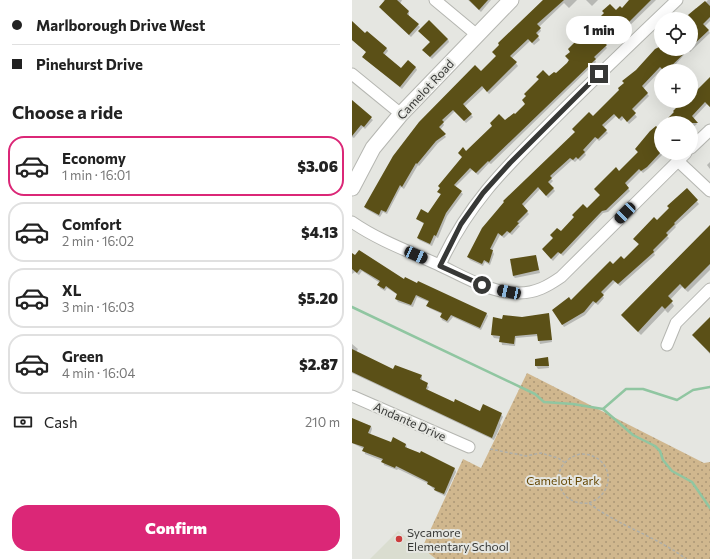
<!DOCTYPE html>
<html lang="en">
<head>
<meta charset="utf-8">
<style>
	body { margin:0; font-family:Commissioner,sans-serif; background:#f6f6f6; color:#222; height:100vh; display:flex; flex-direction:column; font-size:15px; white-space:nowrap }
	* { box-sizing:border-box; margin:0 }
	p { font-size:13px; color:#767676 }
	.icon { flex:none; width:22px; height:22px; fill:none; stroke:currentColor; stroke-width:2; stroke-linecap:round; stroke-linejoin:round }
	.map { position:relative; flex:1; overflow:hidden }
	.details { display:flex; flex-direction:column; background:#fff; width:352px }
	.details>* { flex:none }
	.banner { display:grid; align-content:center; height:88px; padding:0 12px; background:#fff }
	.fabs { position:absolute; left:302px; top:12px; display:grid; gap:8px }
	.fabs a { display:grid; place-items:center; width:44px; height:44px; border-radius:50%; background:#fff; box-shadow:0 4px 16px #0002; font-size:20px }
	.end { position:absolute; width:18px; height:18px; margin:-9px; border:5px solid #373836; background:#fff; box-shadow:0 0 0 2px #fff }
	.from { border-radius:50% }
	.bubble { position:absolute; height:28px; border-radius:14px; background:#fff; box-shadow:0 4px 16px #0002; font-size:13px; font-weight:800; line-height:28px; text-align:center }
	.car { position:absolute; width:12px; height:24px; margin:-12px -6px; border-radius:5px; box-shadow:0 0 3px 1px #0007; background:linear-gradient(#222 24%,#8ab4d8 0 40%,#222 0 76%,#8ab4d8 0 86%,#222 0) }
	.banner b { display:flex; align-items:center; gap:14px; height:38px; font-size:15px }
	.banner b+b { border-top:1px solid #e0e0e0 }
	.banner i { width:10px; height:10px; background:#222 }
	ul { padding:0; list-style:none }
	li { display:flex; align-items:center; gap:12px; height:60px; margin:0 8px 6px; padding:0 4px; border:2px solid #e0e0e0; border-radius:16px }
	li div { flex:1 }
	li b { display:block; font-size:15px }
	li em { font-style:normal; font-weight:800 }
	li.selected { border-color:#db2777 }
	li>.icon { width:36px; height:36px; stroke-width:1.5 }
	h2 { padding:0 12px; font-size:18px; line-height:48px }
	.pay { display:flex; align-items:center; gap:10px; height:44px; padding:0 12px; font-size:15px }
	.pay p { margin-inline-start:auto }
	.primary-button { display:flex; gap:8px; margin-top:auto; padding:8px 12px }
	.primary-button a { flex:1; height:46px; border-radius:16px; background:#db2777; color:#fff; font-size:16px; font-weight:800; line-height:46px; text-align:center }
	main { display:flex; flex:1; min-height:0 }
	.map>svg:first-child { display:block }
	.built { fill:#daddd0 }
	.park { fill:url(#park-dots) }
	.shadow { fill:#0003 }
	.lines { fill:none; stroke-linecap:round; stroke-linejoin:round }
	.stream { stroke:#90c6a1; stroke-width:2.5 }
	.building { fill:#5b5017 }
	.street-casing { stroke:#b5b6b1; stroke-width:13 }
	.secondary-casing { stroke:#b5b6b1; stroke-width:17 }
	.path { stroke:#aeafab; stroke-width:1.5; stroke-dasharray:3 2; stroke-linecap:butt }
	.street { stroke:#fff; stroke-width:11 }
	.secondary { stroke:#fff; stroke-width:15 }
	.route { stroke:#373836; stroke-width:5 }
	.poi-dot { fill:#cc3d3d; stroke:#e5e6e1; stroke-width:1.5 }
	.labels { text-anchor:middle; dominant-baseline:central; stroke-width:4; stroke-linejoin:round; paint-order:stroke }
	.street-label { font-size:12px; fill:#373836; stroke:#e5e6e1 }
	.park-label { font-size:12px; fill:#664805; stroke:#e5e6e1 }
	.poi-label { font-size:12px; fill:#373836; stroke:#e5e6e1; text-anchor:start }
</style>
</head>
<body>
<main>
<section class="details">
<div class="banner">
<b><i class="from"></i>Marlborough Drive West</b>
<b><i></i>Pinehurst Drive</b>
</div>
<h2>Choose a ride</h2>
<ul>
<li class="selected"><svg class="icon" aria-label="car" viewBox="0 0 24 24"><path d="M5 17H2v-5l4-1 3-4h7l3 4 3 1v5h-3M9 17h6M6 11h13"/><circle cx="7" cy="17" r="2"/><circle cx="17" cy="17" r="2"/></svg><div><b>Economy</b><p>1 min · 16:01</p></div><em>$3.06</em></li>
<li><svg class="icon" aria-label="car" viewBox="0 0 24 24"><path d="M5 17H2v-5l4-1 3-4h7l3 4 3 1v5h-3M9 17h6M6 11h13"/><circle cx="7" cy="17" r="2"/><circle cx="17" cy="17" r="2"/></svg><div><b>Comfort</b><p>2 min · 16:02</p></div><em>$4.13</em></li>
<li><svg class="icon" aria-label="car" viewBox="0 0 24 24"><path d="M5 17H2v-5l4-1 3-4h7l3 4 3 1v5h-3M9 17h6M6 11h13"/><circle cx="7" cy="17" r="2"/><circle cx="17" cy="17" r="2"/></svg><div><b>XL</b><p>3 min · 16:03</p></div><em>$5.20</em></li>
<li><svg class="icon" aria-label="car" viewBox="0 0 24 24"><path d="M5 17H2v-5l4-1 3-4h7l3 4 3 1v5h-3M9 17h6M6 11h13"/><circle cx="7" cy="17" r="2"/><circle cx="17" cy="17" r="2"/></svg><div><b>Green</b><p>4 min · 16:04</p></div><em>$2.87</em></li>
</ul>
<div class="pay"><svg class="icon" aria-label="cash" viewBox="0 0 24 24"><path d="M3 7h18v10H3z"/><circle cx="12" cy="12" r="2"/></svg>Cash<p>210 m</p></div>
<div class="primary-button"><a>Confirm</a></div>
</section>
<div class="map">
<svg width="358" height="559" viewBox="0 0 358 559">
	<defs>
		<pattern id="park-dots" width="8" height="8" patternUnits="userSpaceOnUse"><rect width="8" height="8" fill="#d0b78e"/><path d="M2 2h.1M6 6h.1" fill="none" stroke="#aa9675" stroke-width="1.8" stroke-linecap="round"/></pattern>
	</defs>
	<rect width="100%" height="100%" fill="#e5e6e1"/>
	<polygon class="built" points="46,531 84,559 18,559"/>
	<polygon class="park" points="175,373 352,463 358,462 358,559 84,559 70,548 111,459 129,468"/>
	<g class="shadow">
		<polygon points="31,0 50,0 48,4 57,12 57,16 68,27 59,37 30,10 28,7 33,1"/>
		<polygon points="116,0 139,0 129,12"/>
		<polygon points="191,0 225,0 217,8 212,3 187,27 189,31 185,35 188,40 182,45 178,41 160,58 166,66 137,94 132,88 112,107 121,117 114,123 103,111 91,123 92,125 88,130 94,137 86,143 67,166 66,165 52,189 49,187 35,214 31,212 28,217 14,209 13,207 129,72 145,57 141,52"/>
		<polygon points="234,0 246,0 240,6"/>
		<polygon points="279,0 304,0 271,32 265,27 250,42 255,48 243,60 244,62 139,164 137,163 126,175 120,170 103,187 111,194 95,216 86,238 84,237 80,246 67,240 66,238 72,224 65,219 76,214 89,195 86,192 114,152 153,121 163,116 174,104 187,80 185,77 197,78 204,75 217,61 214,57 264,11 270,9"/>
		<polygon points="356,0 358,0 358,21 353,26 358,33 338,52 336,50 318,71 316,69 314,71 310,69 291,89 297,96 281,112 285,117 277,124 272,118 269,121 264,116 251,128 256,133 247,141 245,139 233,153 234,155 228,161 226,159 223,162 220,160 199,179 201,181 198,184 203,191 196,198 188,189 171,207 177,214 166,225 168,226 160,235 157,233 152,238 148,235 140,250 142,254 138,265 133,262 131,266 118,260 116,257 241,117 268,91 309,45 309,49 339,49 339,19 332,19 344,8 346,10"/>
		<polygon points="0,22 13,34 15,33 35,49 36,51 32,56 49,70 56,61 64,68 65,70 50,89 13,59 15,52 0,40"/>
		<polygon points="96,39 97,42 80,59 73,52"/>
		<polygon points="358,79 358,107 355,104 341,119 345,124 339,129 339,123 312,123 332,101 339,101 339,97"/>
		<polygon points="0,102 21,120 13,129 11,127 2,138 0,137"/>
		<polygon points="309,126 309,153 312,153 296,169 291,173 289,171 274,186 278,191 256,212 251,213 211,256 208,253 201,261 191,250 249,196 267,172 286,153 284,149"/>
		<polygon points="358,162 358,169 355,165"/>
		<polygon points="335,190 347,204 323,226 324,227 315,236 317,238 302,253 303,255 268,286 263,282 250,295 252,298 246,305 243,303 233,315 212,327 201,310 219,302 261,265 272,260 287,245 282,239 305,222"/>
		<polygon points="358,226 358,260 356,262 358,264 358,270 336,292 330,287 318,300 322,306 316,313 313,310 289,335 270,316"/>
		<polygon points="0,254 52,280 134,313 136,316 129,330 101,317 96,323 90,320 89,317 90,314 77,308 76,306 77,302 65,297 61,307 46,302 44,299 46,295 35,288 33,291 28,288 27,285 28,283 10,271 7,275 3,272 0,274"/>
		<polygon points="184,256 188,273 163,278 161,276"/>
		<polygon points="196,314 200,342 188,344 186,336 164,338 163,346 150,345 149,339 142,338 140,335 151,320"/>
		<polygon points="358,318 358,354 341,335"/>
		<polygon points="0,344 6,349 4,352 41,370 44,366 70,376 70,381 77,387 75,391 128,413 149,414 151,417 148,423 149,425 142,440 0,373"/>
		<polygon points="195,358 197,368 186,369 184,366"/>
		<polygon points="0,419 19,426 20,429 18,435 39,443 54,444 55,448 68,455 69,452 103,469 104,472 93,496 85,492 75,483 46,469 45,470 32,465 31,461 13,454 12,449 0,443"/>
	</g>
	<g class="lines">
		<g class="stream">
			<polyline points="0,307 183,394 192,402 221,404 251,409 274,389 291,389 325,400 341,390 358,387"/>
			<polyline points="251,409 281,435 303,446 308,451 311,460 320,471 340,482 358,508"/>
		</g>
	</g>
	<g class="building">
		<polygon points="33,0 45,0 57,11 55,14 67,24 57,35 27,7"/>
		<polygon points="117,0 136,0 127,10"/>
		<polygon points="191,0 212,0 185,24 189,28 184,33 187,36 180,43 176,39 158,56 165,62 135,92 130,86 111,104 120,114 112,121 101,110 90,120 92,122 87,127 94,134 84,141 65,164 64,163 50,187 48,185 34,212 29,210 27,215 12,207 41,156 67,122 123,65 129,71 144,56 140,52 147,45 146,43"/>
		<polygon points="277,0 299,0 269,30 263,25 249,39 255,45 242,57 244,59 137,162 136,161 124,173 118,168 102,185 110,191 94,213 84,236 82,235 78,244 65,238 72,223 64,219 69,209 76,213 89,194 85,192 88,188 86,186 110,157 106,153 111,147 114,151 140,126 138,123 147,114 153,120 162,113 163,114 173,104 170,100 174,96 172,94 187,79 184,77 191,70 197,76 202,72 204,73 215,63 217,60 213,56 218,52 216,49 252,13 250,11 258,4 264,10 268,6 270,8"/>
		<polygon points="353,1 358,6 358,17 351,24 357,30 339,47 339,18 336,15"/>
		<polygon points="77,20 96,39 78,57 70,50 78,42 66,31"/>
		<polygon points="0,21 13,33 15,31 35,48 31,53 49,68 56,60 64,67 48,87 10,57 14,52 0,40"/>
		<polygon points="309,46 309,49 337,49 316,69 314,67 311,70 308,67 290,86 296,93 280,109 284,113 275,122 270,116 267,119 262,114 250,125 255,130 246,139 243,137 231,150 233,152 226,159 224,157 221,160 218,158 198,176 200,178 196,182 202,188 194,196 186,187 170,204 176,211 165,222 167,223 158,233 155,231 150,236 146,233 138,249 141,250 137,263 132,260 130,264 115,257 130,228 152,202 151,201 223,132 220,129 237,112 241,116 267,90 266,88 272,83 270,81 284,70 303,49"/>
		<polygon points="358,77 358,107 353,102 340,116 346,123 311,123 322,112 321,111 324,108 317,101 339,101 339,96"/>
		<polygon points="0,100 20,117 12,127 9,125 0,136"/>
		<polygon points="309,125 309,152 295,167 289,171 287,169 273,183 277,188 254,210 250,211 209,254 206,252 199,259 190,249 201,238 198,235 205,228 209,231 222,217 220,215 231,204 235,208 248,195 242,189 264,167 267,171 286,152 283,149 298,131 304,126 306,128"/>
		<polygon points="335,188 346,200 322,223 323,224 314,233 316,235 301,250 302,252 266,284 261,280 249,292 252,295 244,303 241,301 232,312 210,325 200,310 217,297 219,300 258,261 261,264 269,256 272,259 287,244 281,239 302,217 305,220 317,208 315,206"/>
		<polygon points="358,225 358,264 333,289 328,284 316,296 321,301 313,309 310,306 286,332 269,315"/>
		<polygon points="7,250 52,279 53,277 65,283 66,281 135,313 128,328 99,315 95,321 88,317 90,313 74,306 77,301 64,295 59,305 43,299 45,294 34,286 32,289 25,285 28,281 8,269 5,273 0,269 0,253 3,255"/>
		<polygon points="184,255 187,270 161,276 158,259"/>
		<polygon points="197,313 200,340 186,341 185,334 163,336 162,344 147,342 148,336 139,335 141,317 150,319 151,315 170,317"/>
		<polygon points="358,317 358,353 340,335"/>
		<polygon points="0,349 41,369 43,365 70,375 68,379 76,383 74,389 102,402 103,399 128,411 131,404 150,413 140,438 0,372"/>
		<polygon points="196,357 197,366 183,366 183,359"/>
		<polygon points="0,418 19,426 16,433 39,442 41,437 54,444 53,447 68,453 69,451 103,468 92,494 82,490 83,488 75,484 76,482 44,466 43,468 29,462 31,459 10,451 12,447 0,443"/>
	</g>
	<g class="lines">
		<defs>
			<g id="street">
				<polyline points="83,0 125,35"/>
				<polyline points="0,74 49,114"/>
				<polyline points="339,148 358,130"/>
				<polyline points="326,161 358,191"/>
				<path d="M0,222c26,18 56,29 85,42 26,12 52,29 82,29 17,0 29,-7 42,-16l125,-124"/>
				<path d="M88,265c28,-62 67,-99 115,-147 40,-40 81,-79 122,-118"/>
				<polyline points="315,345 324,323 358,289"/>
				<polyline points="0,396 117,447"/>
			</g>
			<polyline id="secondary" points="0,188 21,148 49,114 159,0"/>
		</defs>
		<use href="#street" class="street-casing"/>
		<use href="#secondary" class="secondary-casing"/>
		<g class="path">
			<polyline points="138,449 174,456 189,453 206,458 212,462"/>
			<path d="M237,503c30,-11 23,-50 -9,-49 -34,9 -25,53 9,49 29,23 67,33 97,56"/>
		</g>
		<use href="#street" class="street"/>
		<use href="#secondary" class="secondary"/>
	</g>
	<g class="lines">
		<polyline class="route" points="130,285 88,266 109,224 131,193 158,163 247,74"/>
	</g>
	<circle class="poi-dot" cx="47" cy="539" r="4"/>
	<g class="labels">
		<g class="street-label">
			<text transform="translate(73 89) rotate(-47)">Camelot Road</text>
			<text transform="translate(58 421) rotate(24)">Andante Drive</text>
		</g>
		<g class="park-label">
			<text x="211" y="480">Camelot Park</text>
		</g>
		<g class="poi-label">
			<text x="55" y="532">Sycamore<tspan x="55" dy="14">Elementary School</tspan></text>
		</g>
	</g>
</svg>
<div class="fabs">
<a><svg class="icon" aria-label="locate" viewBox="0 0 24 24"><circle cx="12" cy="12" r="6"/><path d="M12 2v4M12 18v4M2 12h4M18 12h4"/></svg></a>
<a>+</a>
<a>−</a>
</div>
<i class="end from" style="left:130px;top:285px"></i>
<i class="end" style="left:247px;top:74px"></i>
<div class="bubble" style="left:214px;top:16px;width:66px">1 min</div>
<i class="car" style="left:273px;top:213px;rotate:225deg"></i>
<i class="car" style="left:64px;top:255px;rotate:114deg"></i>
<i class="car" style="left:157px;top:292px;rotate:282deg"></i>
</div>
</main>
</body>
</html>
